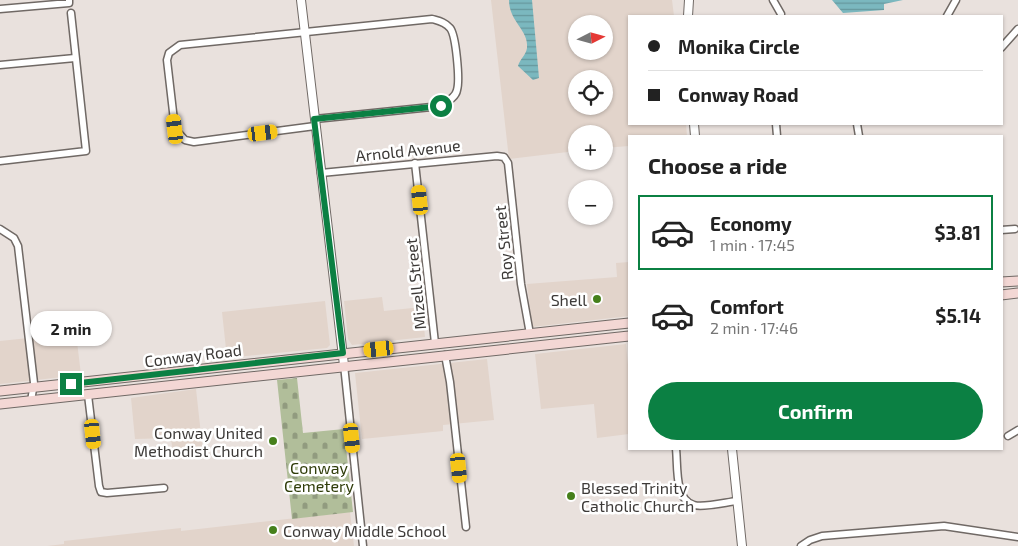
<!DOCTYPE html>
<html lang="en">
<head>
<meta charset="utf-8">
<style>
	body { margin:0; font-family:"Exo 2",sans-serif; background:#f6f6f6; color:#222; height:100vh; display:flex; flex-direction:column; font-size:19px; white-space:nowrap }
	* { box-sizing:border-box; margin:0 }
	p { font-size:16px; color:#767676 }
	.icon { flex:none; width:28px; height:28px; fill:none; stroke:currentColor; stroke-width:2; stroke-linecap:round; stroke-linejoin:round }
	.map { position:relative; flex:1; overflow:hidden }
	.side { position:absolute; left:628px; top:135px; width:375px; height:315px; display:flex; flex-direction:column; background:#fff; border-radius:0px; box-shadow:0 1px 4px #0004 }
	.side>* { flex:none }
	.guide { position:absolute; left:628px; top:15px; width:375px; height:110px; border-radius:0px; box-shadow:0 1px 4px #0004; display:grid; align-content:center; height:110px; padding:0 20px; background:#fff }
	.needle { width:32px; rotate:84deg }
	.tools { position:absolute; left:568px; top:15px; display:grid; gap:10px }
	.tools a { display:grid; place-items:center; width:45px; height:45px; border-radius:50%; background:#fff; box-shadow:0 1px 4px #0004; font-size:25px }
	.end { position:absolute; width:22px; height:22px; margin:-11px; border:6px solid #0b8043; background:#fff; box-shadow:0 0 0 2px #fff }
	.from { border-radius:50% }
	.bubble { position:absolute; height:35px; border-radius:18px; background:#fff; box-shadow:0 1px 4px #0004; font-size:16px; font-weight:700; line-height:35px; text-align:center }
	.car { position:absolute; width:15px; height:30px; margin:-15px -8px; border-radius:6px; box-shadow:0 0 4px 1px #0007; background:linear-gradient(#f5c518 24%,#345 0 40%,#f5c518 0 76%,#345 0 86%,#f5c518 0) }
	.guide b { display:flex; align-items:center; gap:18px; height:48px; font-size:19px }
	.guide b+b { border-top:1px solid #e0e0e0 }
	.guide i { width:12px; height:12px; background:#222 }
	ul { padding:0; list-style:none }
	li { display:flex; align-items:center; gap:15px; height:75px; margin:0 10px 8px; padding:0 10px; border:2px solid transparent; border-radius:0px }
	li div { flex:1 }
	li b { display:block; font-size:19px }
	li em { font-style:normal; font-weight:700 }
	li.selected { border-color:#0b8043 }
	li>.icon { width:45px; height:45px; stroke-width:1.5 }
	h2 { padding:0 20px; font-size:22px; line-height:60px }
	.action { display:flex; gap:10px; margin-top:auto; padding:10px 20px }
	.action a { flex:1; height:58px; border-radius:30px; background:#0b8043; color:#fff; font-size:20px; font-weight:700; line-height:58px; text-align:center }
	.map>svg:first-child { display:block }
	.built { fill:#e2d4cb; fill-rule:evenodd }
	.cemetery { fill:url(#cemetery-stones) }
	.water { fill:url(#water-rules) }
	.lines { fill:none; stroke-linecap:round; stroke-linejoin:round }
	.minor-casing { stroke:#706965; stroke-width:9 }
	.tertiary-casing { stroke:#706965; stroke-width:10 }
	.secondary-casing { stroke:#706965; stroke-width:11 }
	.minor { stroke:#fff; stroke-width:6 }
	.tertiary { stroke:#fff; stroke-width:8 }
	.secondary { stroke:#f3d7d4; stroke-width:9 }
	.route { stroke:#0b8043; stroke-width:6 }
	.poi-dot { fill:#46801b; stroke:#fff; stroke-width:2 }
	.labels { text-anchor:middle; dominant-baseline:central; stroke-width:5; stroke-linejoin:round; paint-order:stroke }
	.street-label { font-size:16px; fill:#3d3a38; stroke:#fff }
	.poi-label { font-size:16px; fill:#3d3a38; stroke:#fff; text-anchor:end }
	.park-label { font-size:16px; fill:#303d0a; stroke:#fff }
</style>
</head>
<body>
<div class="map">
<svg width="1018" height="546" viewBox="0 0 1018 546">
	<defs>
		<pattern id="cemetery-stones" width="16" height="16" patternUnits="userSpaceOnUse" patternTransform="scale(1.25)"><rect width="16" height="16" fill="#b1be9a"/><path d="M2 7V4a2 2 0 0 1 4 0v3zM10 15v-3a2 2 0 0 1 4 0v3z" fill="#919b7f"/></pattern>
		<pattern id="water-rules" width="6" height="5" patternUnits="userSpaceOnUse" patternTransform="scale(1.25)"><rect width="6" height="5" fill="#7bb8bf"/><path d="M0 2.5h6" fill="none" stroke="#66979c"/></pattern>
	</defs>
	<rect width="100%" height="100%" fill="#e9e1dd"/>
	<g class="built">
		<path d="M491,0h181l2,16h-45v108h57l1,12h-58v10l-25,2v-14h-28v17l-67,8zM576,24h28v27h-28zM576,79h28v27h-28z"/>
		<polygon points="629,262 629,316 532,327 527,284 617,277 616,263"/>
		<polygon points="382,297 384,311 422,307 425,337 352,345 348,339 344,301"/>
		<polygon points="325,301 330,345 327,348 227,358 222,312"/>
		<polygon points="76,333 81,375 0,384 0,341"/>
		<polygon points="626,344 629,375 629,434 597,438 594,404 541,409 535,354"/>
		<polygon points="487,359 494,420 443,425 443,431 362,439 355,373"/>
		<polygon points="196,389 203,453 173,455 171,438 135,439 131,398"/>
		<polygon points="350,512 354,546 47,546 64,544 64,541 181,528 181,531"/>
	</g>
	<polygon class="cemetery" points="297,378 303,433 344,429 353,512 292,519 277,380"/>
	<g class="water">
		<path d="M509,0h23l7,78 -6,2 -15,-14c2,-7 8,-11 9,-18 2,-18 -18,-26 -18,-48z"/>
		<polygon points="821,0 903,0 884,4 884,10 843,13 832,0"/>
	</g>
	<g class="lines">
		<defs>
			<g id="minor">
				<polyline points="773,0 781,14"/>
				<polyline points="0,9 69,3 69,0"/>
				<polyline points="947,16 956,0"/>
				<polyline points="1001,48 1018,29"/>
				<polyline points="0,65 75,58"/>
				<path d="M315,119l126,-13c6,-4 15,-9 16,-16 3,-10 -1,-55 -7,-62 -5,-6 -11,-7 -18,-9l-252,26 -11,8 -2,7 8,69 10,11 9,2 121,-16"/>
				<polyline points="776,124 777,136"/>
				<polyline points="857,124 859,136"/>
				<polyline points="0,161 86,151 71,13"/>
				<polyline points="415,163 435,343"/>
				<polyline points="321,173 497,156 504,157 508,163 521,284 530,334"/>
				<polyline points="0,229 14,238 18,246 34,383 31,401"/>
				<polyline points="1001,230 1015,229"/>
				<polyline points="445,355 450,382 466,527"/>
				<polyline points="344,365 363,546"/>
				<polyline points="88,395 99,486 101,492 107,493 164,488"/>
				<polyline points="1008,436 1018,430"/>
				<path d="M676,449c2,16 -2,51 18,56 9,3 33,-3 43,-4"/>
				<polyline points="801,546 810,540 822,536 944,526 1018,537"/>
			</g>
			<g id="tertiary">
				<polyline points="301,0 344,365"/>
				<polyline points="688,16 689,0"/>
				<polyline points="694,124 695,136"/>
				<polyline points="732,449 742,546"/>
			</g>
			<g id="secondary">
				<polyline points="1001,282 1018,281"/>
				<polyline points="1001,295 1018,293"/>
				<polyline points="0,391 629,323"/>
				<polyline points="0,404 629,336"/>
			</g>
		</defs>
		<use href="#minor" class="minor-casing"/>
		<use href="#tertiary" class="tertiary-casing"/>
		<use href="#secondary" class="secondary-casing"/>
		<use href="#minor" class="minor"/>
		<use href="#tertiary" class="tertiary"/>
		<use href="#secondary" class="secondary"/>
	</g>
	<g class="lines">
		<polyline class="route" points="71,384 343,353 314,119 441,106"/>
	</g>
	<g class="poi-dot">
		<circle cx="597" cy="299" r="5"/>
		<circle cx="273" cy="441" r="5"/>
		<circle cx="571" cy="496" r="5"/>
		<circle cx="273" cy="530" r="5"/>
	</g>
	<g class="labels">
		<g class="street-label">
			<text transform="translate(408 150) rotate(-6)">Arnold Avenue</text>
			<text transform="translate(503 243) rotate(-96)">Roy Street</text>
			<text transform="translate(415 284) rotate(-96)">Mizell Street</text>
			<text transform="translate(193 355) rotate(-7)">Conway Road</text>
		</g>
		<g class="poi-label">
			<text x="587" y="299">Shell</text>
			<text x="263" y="432">Conway United<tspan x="263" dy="18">Methodist Church</tspan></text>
			<text x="581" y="487" text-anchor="start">Blessed Trinity<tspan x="581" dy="18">Catholic Church</tspan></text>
			<text x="283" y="530" text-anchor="start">Conway Middle School</text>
		</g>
		<g class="park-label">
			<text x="319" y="467">Conway<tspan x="319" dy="18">Cemetery</tspan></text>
		</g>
	</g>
</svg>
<div class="tools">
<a><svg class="needle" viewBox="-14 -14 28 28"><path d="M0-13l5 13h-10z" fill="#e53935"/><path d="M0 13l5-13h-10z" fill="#767676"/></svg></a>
<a><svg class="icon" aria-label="locate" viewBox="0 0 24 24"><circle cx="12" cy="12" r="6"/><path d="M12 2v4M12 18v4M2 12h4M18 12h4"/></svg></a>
<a>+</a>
<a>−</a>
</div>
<i class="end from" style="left:441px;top:106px"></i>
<i class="end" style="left:71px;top:384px"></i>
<div class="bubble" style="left:30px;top:311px;width:82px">2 min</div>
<i class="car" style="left:175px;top:129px;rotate:353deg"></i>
<i class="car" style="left:263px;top:133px;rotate:83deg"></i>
<i class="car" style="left:420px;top:200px;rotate:354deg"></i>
<i class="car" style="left:379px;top:349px;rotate:264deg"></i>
<i class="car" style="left:93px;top:434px;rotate:174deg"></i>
<i class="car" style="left:352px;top:438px;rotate:174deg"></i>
<i class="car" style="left:459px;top:468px;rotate:174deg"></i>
<div class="guide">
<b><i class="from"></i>Monika Circle</b>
<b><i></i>Conway Road</b>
</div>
<section class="side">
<h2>Choose a ride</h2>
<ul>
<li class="selected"><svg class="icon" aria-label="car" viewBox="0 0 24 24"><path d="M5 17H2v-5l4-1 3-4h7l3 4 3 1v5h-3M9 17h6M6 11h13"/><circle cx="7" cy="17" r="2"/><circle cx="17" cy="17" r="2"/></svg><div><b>Economy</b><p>1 min · 17:45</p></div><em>$3.81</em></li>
<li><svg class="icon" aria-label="car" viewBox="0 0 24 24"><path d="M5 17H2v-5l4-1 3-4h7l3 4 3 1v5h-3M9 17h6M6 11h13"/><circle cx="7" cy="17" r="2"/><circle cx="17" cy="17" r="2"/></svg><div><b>Comfort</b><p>2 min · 17:46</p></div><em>$5.14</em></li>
</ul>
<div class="action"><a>Confirm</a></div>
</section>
</div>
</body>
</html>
